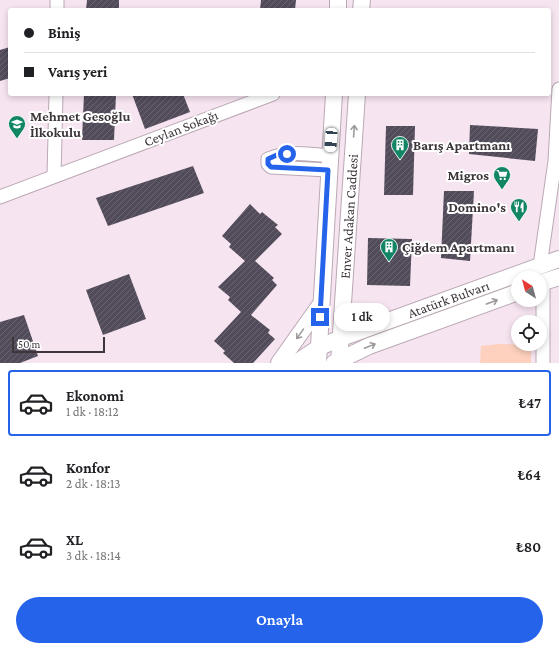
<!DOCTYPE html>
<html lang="tr">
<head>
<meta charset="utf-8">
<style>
	body { margin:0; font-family:"Crimson Pro",serif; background:#f2f2f2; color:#202124; height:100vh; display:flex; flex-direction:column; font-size:15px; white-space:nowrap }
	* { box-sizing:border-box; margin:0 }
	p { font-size:13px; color:#757577 }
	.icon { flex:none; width:22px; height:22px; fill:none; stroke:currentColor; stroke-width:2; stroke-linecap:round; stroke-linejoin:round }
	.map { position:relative; height:363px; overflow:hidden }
	.details { display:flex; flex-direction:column; background:#fff; flex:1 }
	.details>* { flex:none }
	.hud { position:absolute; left:8px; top:8px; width:543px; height:88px; border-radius:4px; box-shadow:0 2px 6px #0003; display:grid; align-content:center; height:88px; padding:0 16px; background:#fff }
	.needle { width:26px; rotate:324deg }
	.controls { position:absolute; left:511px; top:271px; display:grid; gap:8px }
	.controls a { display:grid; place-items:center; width:36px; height:36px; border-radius:50%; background:#fff; box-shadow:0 2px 6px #0003; font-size:20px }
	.scale { position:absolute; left:12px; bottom:10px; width:93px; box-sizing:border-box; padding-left:4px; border:2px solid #3d353a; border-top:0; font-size:11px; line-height:14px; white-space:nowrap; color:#3d353a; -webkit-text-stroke:3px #fff; paint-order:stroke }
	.end { position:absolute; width:18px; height:18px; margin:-9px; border:5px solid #2563eb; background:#fff; box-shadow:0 0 0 2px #fff }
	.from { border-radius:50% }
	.bubble { position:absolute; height:28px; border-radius:14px; background:#fff; box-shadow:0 2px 6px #0003; font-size:13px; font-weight:600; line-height:28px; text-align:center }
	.car { position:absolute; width:12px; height:24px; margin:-12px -6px; border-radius:5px; box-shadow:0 0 3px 1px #0007; background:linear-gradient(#fff 24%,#345 0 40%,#fff 0 76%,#345 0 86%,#fff 0) }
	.hud b { display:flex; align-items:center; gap:14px; height:38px; font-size:15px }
	.hud b+b { border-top:1px solid #e0e0e0 }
	.hud i { width:10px; height:10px; background:#202124 }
	ul { padding:7px 0 0; list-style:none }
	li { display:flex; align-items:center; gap:12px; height:66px; margin:0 8px 6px; padding:0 8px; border:2px solid transparent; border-radius:4px }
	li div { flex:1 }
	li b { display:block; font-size:15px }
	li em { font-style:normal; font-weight:600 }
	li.selected { border-color:#2563eb }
	li>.icon { width:36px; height:36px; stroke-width:1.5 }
	.primary-button { display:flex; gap:8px; margin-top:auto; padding:8px 16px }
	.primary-button a { flex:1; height:46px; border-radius:24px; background:#2563eb; color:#fff; font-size:16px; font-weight:600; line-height:46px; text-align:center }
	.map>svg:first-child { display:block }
	.green { fill:#fdd1be }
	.building { fill:url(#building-hatch) }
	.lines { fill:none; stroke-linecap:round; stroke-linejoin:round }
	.minor-casing { stroke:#bba9b5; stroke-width:15 }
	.major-casing { stroke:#bba9b5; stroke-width:18 }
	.minor { stroke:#fff; stroke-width:13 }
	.major { stroke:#fff; stroke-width:16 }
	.oneway { stroke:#9e9a9c }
	.route { stroke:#2563eb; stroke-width:5 }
	.labels { text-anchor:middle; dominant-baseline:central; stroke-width:4; stroke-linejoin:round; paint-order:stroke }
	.poi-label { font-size:14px; font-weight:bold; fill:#3d353a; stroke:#fff; text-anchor:start }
	.street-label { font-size:14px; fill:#3d353a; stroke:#fff }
</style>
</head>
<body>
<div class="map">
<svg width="559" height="363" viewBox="0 0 559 363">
	<defs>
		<pattern id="building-hatch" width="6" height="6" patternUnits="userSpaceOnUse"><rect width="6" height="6" fill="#514b5a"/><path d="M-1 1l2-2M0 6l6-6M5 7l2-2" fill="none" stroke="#68636f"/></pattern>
	</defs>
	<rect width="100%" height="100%" fill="#f6e4f0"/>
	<polygon class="green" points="499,344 531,345 531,363 480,363 481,346"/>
	<g class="building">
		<polygon points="87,0 119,0 119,10 86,10"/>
		<polygon points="261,0 296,0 295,10 260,10"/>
		<polygon points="10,47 10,78 0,81 0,50"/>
		<polygon points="84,94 116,94 114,140 82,140"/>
		<polygon points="132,94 183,94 190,112 145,129"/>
		<polygon points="470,125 538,129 535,161 469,154"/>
		<polygon points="386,126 415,126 413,195 384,195"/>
		<polygon points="193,166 204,193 108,226 96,198"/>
		<polygon points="444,191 474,191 470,261 441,258"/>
		<polygon points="250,204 260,214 262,212 278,225 275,227 282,234 255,261 274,278 272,280 277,285 251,315 270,330 268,333 275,339 253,363 234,363 223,353 225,351 214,341 241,312 228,300 230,297 218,287 245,261 229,247 231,244 222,236"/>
		<polygon points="368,238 412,239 410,286 367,285"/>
		<polygon points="129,274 146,319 103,335 86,290"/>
		<polygon points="24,315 38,356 20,363 0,363 0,322"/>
	</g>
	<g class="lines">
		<defs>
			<g id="minor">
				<polyline points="57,10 57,0"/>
				<path d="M328,170l-57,-3 -3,-3v-5c20,-9 41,-5 62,-3"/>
				<polyline points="54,176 56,94"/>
				<polyline points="0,197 273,94"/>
				<polyline points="540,266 555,161 559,89"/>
				<polyline points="543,363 543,282"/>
			</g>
			<g id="major">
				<polyline points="338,10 338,0"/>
				<polyline points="361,10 362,0"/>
				<polyline points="540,283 559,277"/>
				<polyline points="279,363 321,304"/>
				<path id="s1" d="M296,363l24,-16 21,-9 218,-79"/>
				<polyline points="318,363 334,94"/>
				<polyline points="334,363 369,346 518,292"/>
				<path id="s2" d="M339,363l18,-269"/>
			</g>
		</defs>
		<use href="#minor" class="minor-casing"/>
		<use href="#major" class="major-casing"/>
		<use href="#minor" class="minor"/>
		<use href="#major" class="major"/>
	</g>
	<defs><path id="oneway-shaft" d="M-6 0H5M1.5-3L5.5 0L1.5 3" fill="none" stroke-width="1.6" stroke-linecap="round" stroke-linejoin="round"/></defs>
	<g class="oneway">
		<use href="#oneway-shaft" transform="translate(354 131) rotate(-86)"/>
		<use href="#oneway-shaft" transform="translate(492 302) rotate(-20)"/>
		<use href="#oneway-shaft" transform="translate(300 334) rotate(125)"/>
		<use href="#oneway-shaft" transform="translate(370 346) rotate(-22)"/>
	</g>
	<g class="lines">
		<polyline class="route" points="287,154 279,154 268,159 268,164 271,167 328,170 320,317"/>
	</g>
	<defs>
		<symbol id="school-pin" viewBox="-11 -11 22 30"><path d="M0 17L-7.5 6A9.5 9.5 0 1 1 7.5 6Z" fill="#118564" stroke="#fff"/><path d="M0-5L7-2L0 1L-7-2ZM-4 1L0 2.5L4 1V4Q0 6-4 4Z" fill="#fff"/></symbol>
		<symbol id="building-pin" viewBox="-11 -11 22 30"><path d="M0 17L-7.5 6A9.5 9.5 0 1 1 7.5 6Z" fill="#118564" stroke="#fff"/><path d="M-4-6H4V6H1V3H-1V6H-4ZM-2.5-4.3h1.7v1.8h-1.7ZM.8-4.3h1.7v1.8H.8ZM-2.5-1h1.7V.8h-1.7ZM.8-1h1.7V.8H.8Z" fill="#fff"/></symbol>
		<symbol id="supermarket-pin" viewBox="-11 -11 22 30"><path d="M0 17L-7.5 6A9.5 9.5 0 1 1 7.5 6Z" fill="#118564" stroke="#fff"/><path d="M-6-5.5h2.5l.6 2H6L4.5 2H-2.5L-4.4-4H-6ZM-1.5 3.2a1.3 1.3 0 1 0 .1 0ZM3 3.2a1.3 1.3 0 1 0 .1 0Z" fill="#fff"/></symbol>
		<symbol id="restaurant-pin" viewBox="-11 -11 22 30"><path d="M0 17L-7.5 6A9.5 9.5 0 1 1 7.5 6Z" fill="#118564" stroke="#fff"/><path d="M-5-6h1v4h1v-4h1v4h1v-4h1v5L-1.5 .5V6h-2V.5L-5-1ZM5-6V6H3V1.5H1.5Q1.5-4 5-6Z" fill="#fff"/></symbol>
	</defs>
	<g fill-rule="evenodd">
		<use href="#school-pin" x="7" y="114" width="20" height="27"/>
		<use href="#building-pin" x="390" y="135" width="20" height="27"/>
		<use href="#supermarket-pin" x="492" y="165" width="20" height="27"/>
		<use href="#restaurant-pin" x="509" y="197" width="20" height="27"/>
		<use href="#building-pin" x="379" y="237" width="20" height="27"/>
	</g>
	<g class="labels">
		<g class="poi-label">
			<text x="30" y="116">Mehmet Gesoğlu<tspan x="30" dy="16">İlkokulu</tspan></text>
			<text x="413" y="145">Barış Apartmanı</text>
			<text x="489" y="175" text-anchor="end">Migros</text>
			<text x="506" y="207" text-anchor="end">Domino's</text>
			<text x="402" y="247">Çiğdem Apartmanı</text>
		</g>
		<g class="street-label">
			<text transform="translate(181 128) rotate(-21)">Ceylan Sokağı</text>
			<text stroke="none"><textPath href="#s2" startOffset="147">Enver Adakan Caddesi</textPath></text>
			<text stroke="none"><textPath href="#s1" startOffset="166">Atatürk Bulvarı</textPath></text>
		</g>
	</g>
</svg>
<div class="controls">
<a><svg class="needle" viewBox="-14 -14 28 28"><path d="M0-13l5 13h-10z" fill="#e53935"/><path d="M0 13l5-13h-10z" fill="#757577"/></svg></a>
<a><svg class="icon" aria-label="locate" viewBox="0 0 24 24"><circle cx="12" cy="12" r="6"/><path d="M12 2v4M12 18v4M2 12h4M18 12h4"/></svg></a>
</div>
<div class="scale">50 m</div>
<i class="end from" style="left:287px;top:154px"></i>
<i class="end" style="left:320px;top:317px"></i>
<div class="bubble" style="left:334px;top:303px;width:56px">1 dk</div>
<i class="car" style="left:331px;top:140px;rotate:184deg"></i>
<div class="hud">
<b><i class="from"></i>Biniş</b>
<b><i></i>Varış yeri</b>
</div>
</div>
<section class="details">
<ul>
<li class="selected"><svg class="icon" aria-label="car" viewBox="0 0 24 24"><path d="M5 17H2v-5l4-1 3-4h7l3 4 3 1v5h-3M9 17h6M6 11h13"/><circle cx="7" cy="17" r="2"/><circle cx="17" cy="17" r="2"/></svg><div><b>Ekonomi</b><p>1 dk · 18:12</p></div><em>₺47</em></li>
<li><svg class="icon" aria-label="car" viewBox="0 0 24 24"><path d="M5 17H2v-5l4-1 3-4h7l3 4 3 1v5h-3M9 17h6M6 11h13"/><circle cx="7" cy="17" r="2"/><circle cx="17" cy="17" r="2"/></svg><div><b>Konfor</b><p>2 dk · 18:13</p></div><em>₺64</em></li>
<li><svg class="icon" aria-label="car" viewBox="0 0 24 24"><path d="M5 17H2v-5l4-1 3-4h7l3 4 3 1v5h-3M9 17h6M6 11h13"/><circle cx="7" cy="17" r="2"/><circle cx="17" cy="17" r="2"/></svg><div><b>XL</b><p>3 dk · 18:14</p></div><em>₺80</em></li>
</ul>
<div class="primary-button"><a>Onayla</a></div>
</section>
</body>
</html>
